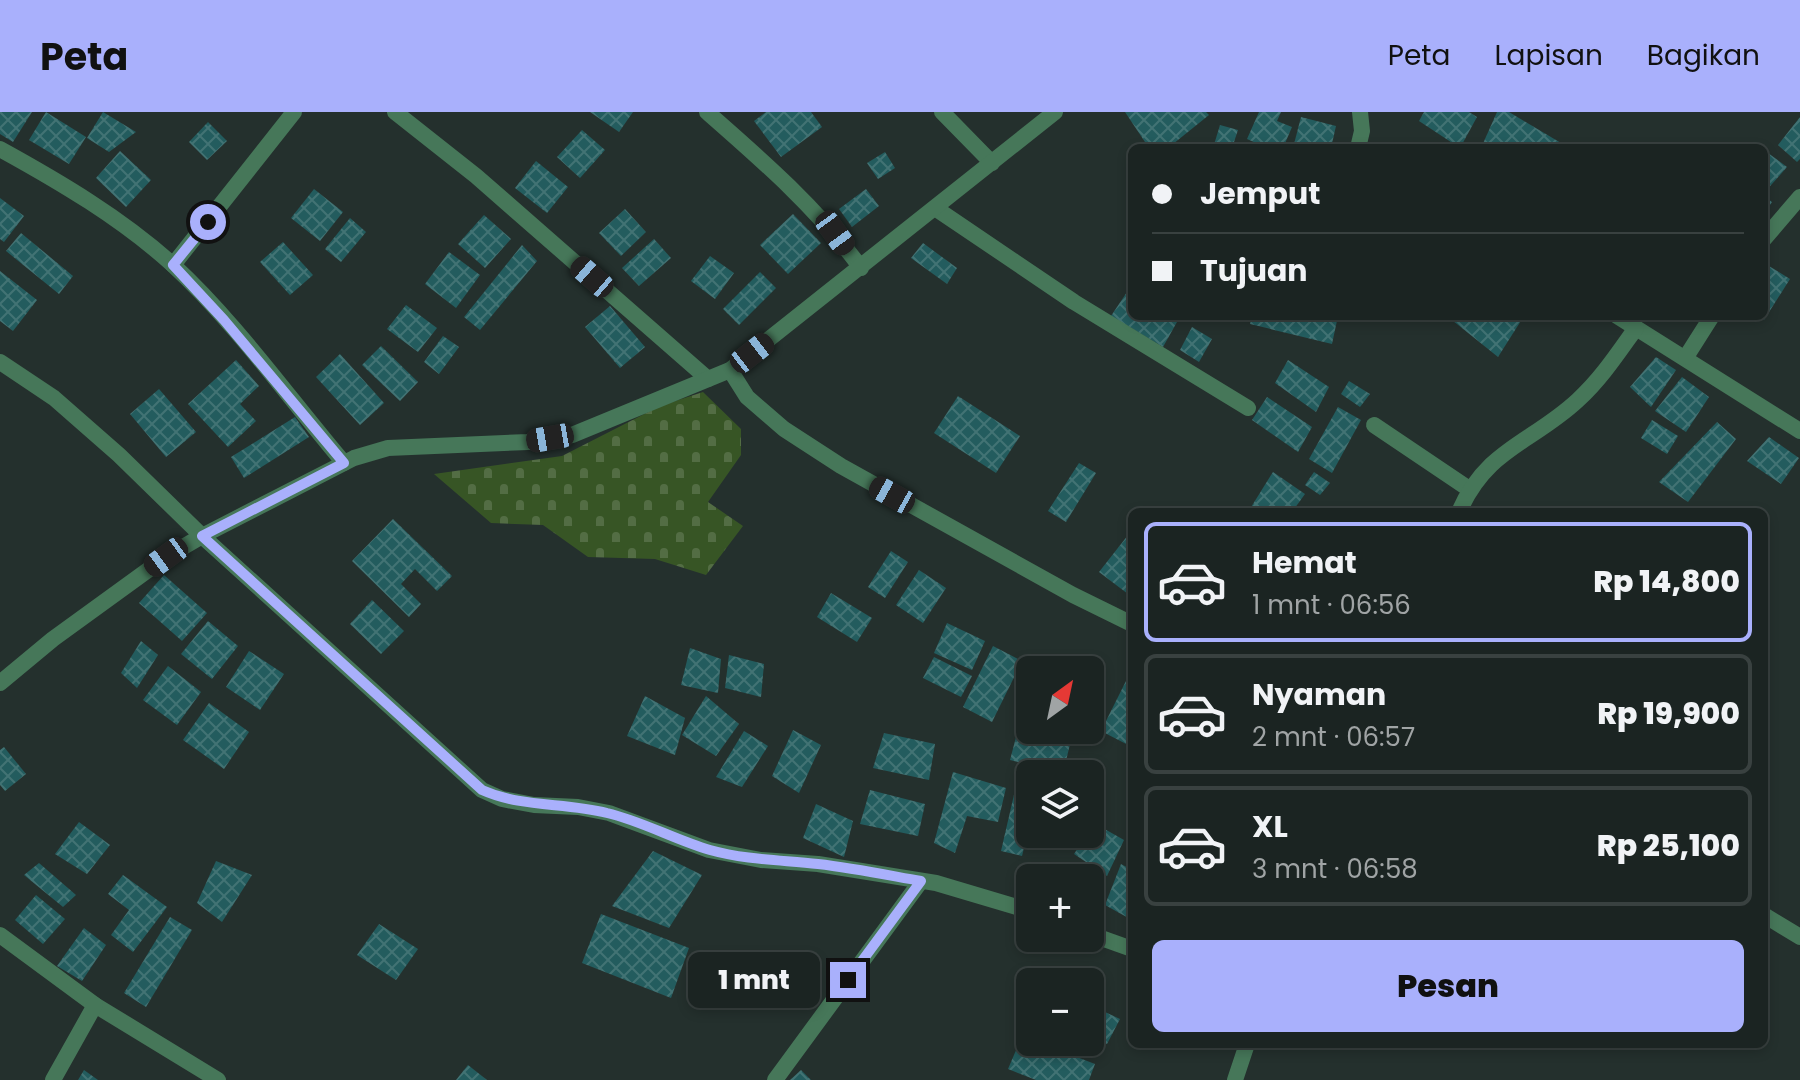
<!DOCTYPE html>
<html lang="id">
<head>
<meta charset="utf-8">
<style>
	body { margin:0; font-family:Poppins,sans-serif; background:#28302f; color:#f1f3f6; height:100vh; display:flex; flex-direction:column; font-size:30px; white-space:nowrap }
	* { box-sizing:border-box; margin:0 }
	p { font-size:26px; color:#a0a4a5 }
	.icon { flex:none; width:44px; height:44px; fill:none; stroke:currentColor; stroke-width:2; stroke-linecap:round; stroke-linejoin:round }
	.map { position:relative; flex:1; overflow:hidden }
	.details { position:absolute; left:1128px; top:396px; width:640px; height:540px; display:flex; flex-direction:column; background:#1b2422; border-radius:12px; box-shadow:0 4px 12px #0003,0 0 0 2px #394140 }
	.details>* { flex:none }
	.hud { position:absolute; left:1128px; top:32px; width:640px; height:176px; border-radius:12px; box-shadow:0 4px 12px #0003,0 0 0 2px #394140; display:grid; align-content:center; height:176px; padding:0 24px; background:#1b2422 }
	.needle { width:52px; rotate:33deg }
	.controls { position:absolute; left:1016px; top:544px; display:grid; gap:16px }
	.controls a { display:grid; place-items:center; width:88px; height:88px; border-radius:12px; background:#1b2422; box-shadow:0 4px 12px #0003,0 0 0 2px #394140; font-size:40px }
	.end { position:absolute; width:36px; height:36px; margin:-18px; border:10px solid #a9b0fc; background:#111; box-shadow:0 0 0 4px #111 }
	.from { border-radius:50% }
	.bubble { position:absolute; height:56px; border-radius:12px; background:#1b2422; box-shadow:0 4px 12px #0003,0 0 0 2px #394140; font-size:26px; font-weight:800; line-height:56px; text-align:center }
	.car { position:absolute; width:24px; height:48px; margin:-24px -12px; border-radius:10px; box-shadow:0 0 6px 2px #0007; background:linear-gradient(#222 24%,#8ab4d8 0 40%,#222 0 76%,#8ab4d8 0 86%,#222 0) }
	.hud b { display:flex; align-items:center; gap:28px; height:76px; font-size:30px }
	.hud b+b { border-top:2px solid #394140 }
	.hud i { width:20px; height:20px; background:#f1f3f6 }
	ul { padding:14px 0 0; list-style:none }
	li { display:flex; align-items:center; gap:24px; height:120px; margin:0 16px 12px; padding:0 8px; border:4px solid #394140; border-radius:12px }
	li div { flex:1 }
	li b { display:block; font-size:30px }
	li em { font-style:normal; font-weight:800 }
	li.selected { border-color:#a9b0fc }
	li>.icon { width:72px; height:72px; stroke-width:1.5 }
	.primary-button { display:flex; gap:16px; margin-top:auto; padding:16px 24px }
	.primary-button a { flex:1; height:92px; border-radius:12px; background:#a9b0fc; color:#111; font-size:32px; font-weight:800; line-height:92px; text-align:center }
	header { display:flex; align-items:center; gap:48px; box-sizing:border-box; height:112px; padding:0 40px; background:#a9b0fc; color:#111 }
	header strong { font-size:38px }
	nav { display:flex; gap:44px; margin-inline-start:auto; font-size:28px }
	.map>svg:first-child { display:block }
	.cemetery { fill:url(#cemetery-stones) }
	.building { fill:url(#building-cross-hatch) }
	.lines { fill:none; stroke-linecap:round; stroke-linejoin:round }
	.street { stroke:#467759; stroke-width:16 }
	.route { stroke:#a9b0fc; stroke-width:10 }
</style>
</head>
<body>
<header>
<strong>Peta</strong>
<nav><a>Peta</a><a>Lapisan</a><a>Bagikan</a></nav>
</header>
<div class="map">
<svg width="1800" height="968" viewBox="0 0 1800 968">
	<defs>
		<pattern id="cemetery-stones" width="16" height="16" patternUnits="userSpaceOnUse" patternTransform="scale(2)"><rect width="16" height="16" fill="#375525"/><path d="M2 7V4a2 2 0 0 1 4 0v3zM10 15v-3a2 2 0 0 1 4 0v3z" fill="#536d44"/></pattern>
		<pattern id="building-cross-hatch" width="8" height="8" patternUnits="userSpaceOnUse" patternTransform="scale(2)"><rect width="8" height="8" fill="#235c5e"/><path d="M0 0l8 8M0 8l8-8" fill="none" stroke="#427374"/></pattern>
	</defs>
	<rect width="100%" height="100%" fill="#24302d"/>
	<polygon class="cemetery" points="703,280 741,317 741,343 708,390 743,414 706,463 655,447 588,445 543,413 491,411 434,362 562,344 660,294"/>
	<g class="building">
		<polygon points="0,0 32,0 13,30 0,22"/>
		<polygon points="46,0 86,25 69,52 29,28"/>
		<polygon points="103,0 136,20 109,40 87,26"/>
		<polygon points="590,0 633,0 619,20"/>
		<polygon points="766,0 811,0 822,15 781,45 754,9"/>
		<polygon points="1125,0 1206,0 1209,3 1168,36 1149,36"/>
		<polygon points="1259,0 1281,0 1277,9 1292,15 1283,36 1267,36 1247,27"/>
		<polygon points="1424,0 1469,0 1477,5 1460,36 1419,9"/>
		<polygon points="1497,0 1509,0 1561,31 1559,36 1481,36"/>
		<polygon points="1301,5 1336,14 1331,36 1293,36"/>
		<polygon points="1800,5 1800,47 1797,50 1778,33"/>
		<polygon points="208,10 227,29 207,48 189,30"/>
		<polygon points="1220,13 1238,18 1232,36 1213,36"/>
		<polygon points="582,18 605,38 580,66 557,45"/>
		<polygon points="1764,38 1787,55 1764,81"/>
		<polygon points="120,39 151,68 126,95 96,66"/>
		<polygon points="885,40 895,56 878,67 867,51"/>
		<polygon points="536,49 568,75 547,101 515,76"/>
		<polygon points="314,77 343,100 320,129 291,106"/>
		<polygon points="866,77 879,94 852,115 839,97"/>
		<polygon points="1764,84 1772,90 1764,102"/>
		<polygon points="0,86 24,104 4,130 0,127"/>
		<polygon points="625,97 646,120 621,144 599,121"/>
		<polygon points="793,102 821,131 788,162 760,133"/>
		<polygon points="484,103 511,127 485,156 458,132"/>
		<polygon points="350,106 366,120 341,150 325,137"/>
		<polygon points="21,121 73,164 59,182 6,139"/>
		<polygon points="654,127 671,146 639,174 622,156"/>
		<polygon points="283,130 313,163 290,183 260,150"/>
		<polygon points="923,131 957,156 947,172 911,146"/>
		<polygon points="522,133 537,149 480,218 464,205"/>
		<polygon points="449,140 480,163 456,196 425,172"/>
		<polygon points="710,144 734,161 715,187 691,169"/>
		<polygon points="1764,151 1790,167 1764,208"/>
		<polygon points="0,159 37,188 13,219 0,209"/>
		<polygon points="760,160 776,176 739,213 723,197"/>
		<polygon points="1129,177 1132,179 1132,204 1169,204 1177,210 1163,235 1111,204"/>
		<polygon points="406,193 437,216 418,240 387,217"/>
		<polygon points="610,194 645,235 620,256 585,215"/>
		<polygon points="1252,204 1338,204 1332,232 1250,212"/>
		<polygon points="1447,204 1524,204 1498,245"/>
		<polygon points="1192,215 1212,227 1199,250 1180,238"/>
		<polygon points="443,224 459,235 439,262 424,250"/>
		<polygon points="381,234 418,270 400,289 362,253"/>
		<polygon points="340,242 384,291 360,313 316,265"/>
		<polygon points="1656,245 1676,258 1651,295 1630,275"/>
		<polygon points="236,248 259,274 240,292 256,309 228,335 188,292"/>
		<polygon points="1288,248 1329,275 1316,300 1275,271"/>
		<polygon points="1682,265 1709,285 1686,320 1655,299"/>
		<polygon points="1349,269 1370,282 1360,295 1341,282"/>
		<polygon points="159,277 196,320 166,345 130,302"/>
		<polygon points="958,284 1020,324 996,361 934,321"/>
		<polygon points="1267,285 1312,315 1298,340 1252,308"/>
		<polygon points="1338,295 1361,308 1332,361 1309,347"/>
		<polygon points="295,305 309,325 244,366 231,345"/>
		<polygon points="1652,308 1678,324 1667,342 1641,326"/>
		<polygon points="1717,310 1736,327 1688,390 1659,370"/>
		<polygon points="1769,325 1799,346 1781,372 1747,349"/>
		<polygon points="1079,351 1096,361 1066,410 1048,399"/>
		<polygon points="1273,360 1305,382 1292,400 1248,400"/>
		<polygon points="1314,360 1330,371 1320,383 1305,373"/>
		<polygon points="393,407 452,464 437,479 415,457 401,472 421,492 409,505 352,449"/>
		<polygon points="1132,418 1132,478 1128,482 1099,460"/>
		<polygon points="891,439 908,450 885,486 868,475"/>
		<polygon points="919,458 946,476 923,511 896,493"/>
		<polygon points="164,463 207,501 182,529 139,491"/>
		<polygon points="831,481 872,506 857,530 817,505"/>
		<polygon points="372,488 404,519 381,542 350,512"/>
		<polygon points="208,509 238,534 212,567 181,542"/>
		<polygon points="947,511 985,529 972,558 934,541"/>
		<polygon points="141,529 158,543 137,576 121,561"/>
		<polygon points="993,534 1022,549 992,610 963,595"/>
		<polygon points="690,536 721,547 718,581 681,573"/>
		<polygon points="249,539 284,562 260,598 226,575"/>
		<polygon points="729,543 764,552 761,585 725,576"/>
		<polygon points="934,545 972,564 961,585 923,566"/>
		<polygon points="168,554 201,580 177,613 143,588"/>
		<polygon points="1132,557 1132,635 1101,619"/>
		<polygon points="645,584 685,606 675,643 627,624"/>
		<polygon points="706,584 739,612 716,644 682,623"/>
		<polygon points="209,591 249,620 224,657 183,628"/>
		<polygon points="1021,606 1030,609 1030,618 1073,620 1063,661 1010,648"/>
		<polygon points="793,618 821,633 799,681 772,664"/>
		<polygon points="744,619 768,634 742,675 716,665"/>
		<polygon points="884,621 935,632 929,668 873,656"/>
		<polygon points="4,635 26,662 5,679 0,673 0,638"/>
		<polygon points="953,660 1006,676 998,710 967,704 955,741 934,731"/>
		<polygon points="1016,674 1030,680 1030,712 1022,744 1001,739"/>
		<polygon points="870,678 925,692 918,724 860,712"/>
		<polygon points="816,692 853,709 844,745 803,726"/>
		<polygon points="79,710 110,733 87,762 55,742"/>
		<polygon points="1094,711 1124,728 1107,764 1074,742 1087,722 1090,722"/>
		<polygon points="653,739 702,763 669,816 612,794"/>
		<polygon points="216,749 252,763 222,810 197,791"/>
		<polygon points="39,751 76,783 63,795 24,763"/>
		<polygon points="1121,752 1132,758 1132,808 1105,793"/>
		<polygon points="123,763 167,795 133,840 111,823 129,798 108,782"/>
		<polygon points="36,783 65,807 43,832 15,808"/>
		<polygon points="601,802 689,836 671,886 582,851"/>
		<polygon points="170,805 192,818 146,895 124,881"/>
		<polygon points="379,812 418,837 396,868 357,843"/>
		<polygon points="84,816 106,833 82,869 57,854"/>
		<polygon points="1090,893 1120,907 1107,932 1090,925"/>
		<polygon points="1022,924 1030,927 1030,930 1038,930 1095,952 1089,968 1036,968 1008,957"/>
		<polygon points="468,953 487,968 456,968"/>
		<polygon points="84,958 98,968 78,968"/>
		<polygon points="801,958 811,968 790,968"/>
	</g>
	<g class="lines">
		<g class="street">
			<polyline points="395,0 476,64 708,267"/>
			<path d="M707,0c56,49 110,96 154,156"/>
			<polyline points="942,0 992,51"/>
			<polyline points="1358,36 1362,19 1360,0"/>
			<path d="M0,37c60,33 121,69 172,115 64,59 116,133 172,199"/>
			<polyline points="935,96 1074,190 1248,296"/>
			<polyline points="1764,127 1800,85"/>
			<polyline points="173,153 294,0"/>
			<polyline points="1617,204 1800,319"/>
			<polyline points="1686,245 1712,204"/>
			<polyline points="0,250 54,286 119,343 202,424 482,678 502,687 534,693 578,695 609,701 709,738 761,748 818,752 936,771 1030,799"/>
			<polyline points="730,258 747,285 784,317 841,354 1073,483 1132,512"/>
			<polyline points="1374,313 1469,377"/>
			<path d="M1459,400c28,-64 73,-69 119,-112 23,-21 40,-47 58,-72"/>
			<polyline points="0,571 53,527 166,445 202,424 354,346 388,336 528,330 572,323 730,258 1055,0"/>
			<polyline points="1764,803 1800,825"/>
			<polyline points="1090,822 1132,837"/>
			<polyline points="0,823 95,893 218,968"/>
			<polyline points="53,968 95,893"/>
			<polyline points="775,968 921,769"/>
			<polyline points="1235,968 1247,932"/>
		</g>
	</g>
	<g class="lines">
		<path class="route" d="M208,110l-35,43 51,55 120,143 -142,73 280,254c40,18 82,12 125,23 35,8 68,27 103,37 36,10 72,10 108,14 35,4 69,11 103,17l-73,99"/>
	</g>
</svg>
<div class="controls">
<a><svg class="needle" viewBox="-14 -14 28 28"><path d="M0-13l5 13h-10z" fill="#e53935"/><path d="M0 13l5-13h-10z" fill="#a0a4a5"/></svg></a>
<a><svg class="icon" aria-label="layers" viewBox="0 0 24 24"><path d="M12 4l9 5-9 5-9-5zM3 14l9 5 9-5"/></svg></a>
<a>+</a>
<a>−</a>
</div>
<i class="end from" style="left:208px;top:110px"></i>
<i class="end" style="left:848px;top:868px"></i>
<div class="bubble" style="left:688px;top:840px;width:132px">1 mnt</div>
<i class="car" style="left:835px;top:121px;rotate:144deg"></i>
<i class="car" style="left:592px;top:165px;rotate:311deg"></i>
<i class="car" style="left:752px;top:241px;rotate:52deg"></i>
<i class="car" style="left:550px;top:326px;rotate:260deg"></i>
<i class="car" style="left:892px;top:383px;rotate:299deg"></i>
<i class="car" style="left:166px;top:445px;rotate:234deg"></i>
<div class="hud">
<b><i class="from"></i>Jemput</b>
<b><i></i>Tujuan</b>
</div>
<section class="details">
<ul>
<li class="selected"><svg class="icon" aria-label="car" viewBox="0 0 24 24"><path d="M5 17H2v-5l4-1 3-4h7l3 4 3 1v5h-3M9 17h6M6 11h13"/><circle cx="7" cy="17" r="2"/><circle cx="17" cy="17" r="2"/></svg><div><b>Hemat</b><p>1 mnt · 06:56</p></div><em>Rp 14,800</em></li>
<li><svg class="icon" aria-label="car" viewBox="0 0 24 24"><path d="M5 17H2v-5l4-1 3-4h7l3 4 3 1v5h-3M9 17h6M6 11h13"/><circle cx="7" cy="17" r="2"/><circle cx="17" cy="17" r="2"/></svg><div><b>Nyaman</b><p>2 mnt · 06:57</p></div><em>Rp 19,900</em></li>
<li><svg class="icon" aria-label="car" viewBox="0 0 24 24"><path d="M5 17H2v-5l4-1 3-4h7l3 4 3 1v5h-3M9 17h6M6 11h13"/><circle cx="7" cy="17" r="2"/><circle cx="17" cy="17" r="2"/></svg><div><b>XL</b><p>3 mnt · 06:58</p></div><em>Rp 25,100</em></li>
</ul>
<div class="primary-button"><a>Pesan</a></div>
</section>
</div>
</body>
</html>
